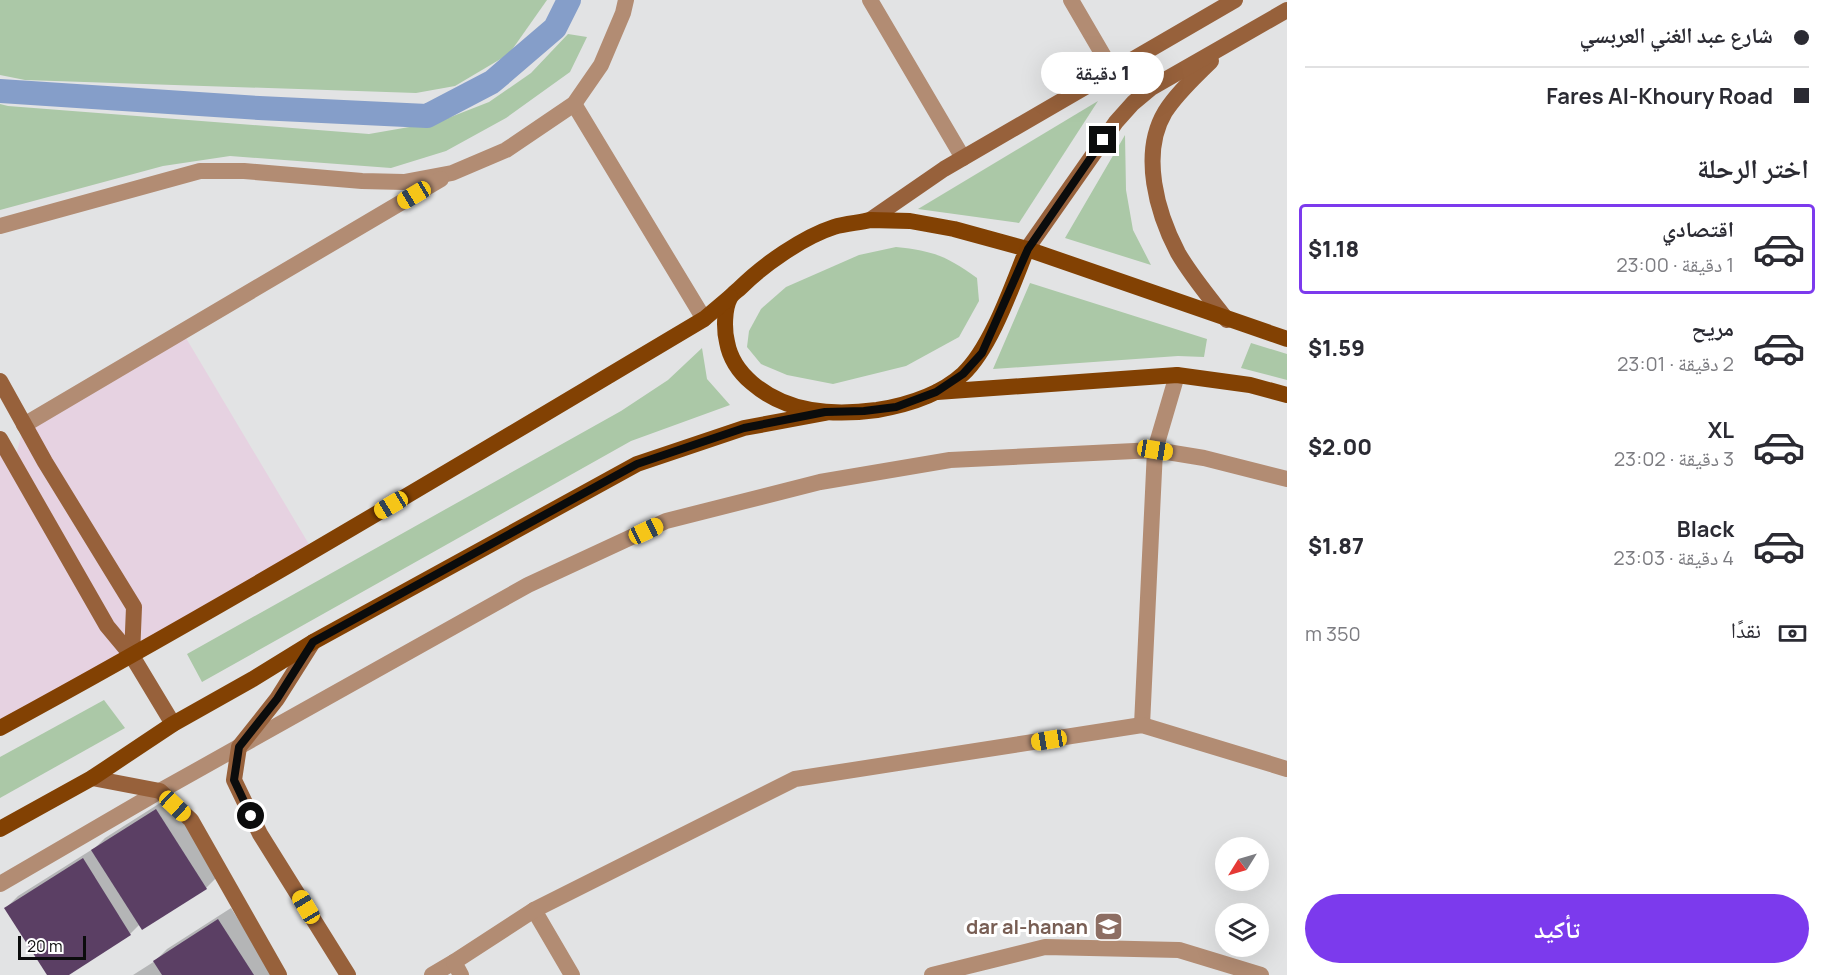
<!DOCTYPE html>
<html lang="ar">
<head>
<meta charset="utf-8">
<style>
	body { margin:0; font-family:Manrope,"Noto Naskh Arabic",sans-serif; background:#f7f7f7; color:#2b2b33; direction:rtl; height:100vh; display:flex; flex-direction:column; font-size:22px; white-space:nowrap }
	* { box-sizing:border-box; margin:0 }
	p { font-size:20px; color:#7c7c81 }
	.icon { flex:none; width:33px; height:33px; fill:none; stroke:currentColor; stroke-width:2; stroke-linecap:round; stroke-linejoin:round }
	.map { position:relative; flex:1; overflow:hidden; direction:ltr }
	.side { display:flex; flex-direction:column; background:#fff; width:540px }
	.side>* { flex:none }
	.guide { display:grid; align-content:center; height:132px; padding:0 18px; background:#fff }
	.needle { width:39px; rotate:233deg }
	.controls { position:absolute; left:1215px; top:837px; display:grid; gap:12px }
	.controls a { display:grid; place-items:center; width:54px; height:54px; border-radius:50%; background:#fff; box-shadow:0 6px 24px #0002; font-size:30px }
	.scale { position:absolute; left:18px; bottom:15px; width:68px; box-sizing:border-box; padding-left:6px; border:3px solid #0b0c0c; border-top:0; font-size:16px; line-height:21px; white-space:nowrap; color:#0b0c0c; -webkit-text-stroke:4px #fff; paint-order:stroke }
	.end { position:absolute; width:27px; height:27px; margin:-14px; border:8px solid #0b0c0c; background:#fff; box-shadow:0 0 0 3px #fff }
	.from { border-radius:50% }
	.bubble { position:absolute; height:42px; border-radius:21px; background:#fff; box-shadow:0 6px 24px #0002; font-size:20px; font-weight:800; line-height:42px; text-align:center; direction:rtl }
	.car { position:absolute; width:18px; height:36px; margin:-18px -9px; border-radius:8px; box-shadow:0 0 4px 2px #0007; background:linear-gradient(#f5c518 24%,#345 0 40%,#f5c518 0 76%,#345 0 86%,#f5c518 0) }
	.guide b { display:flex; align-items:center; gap:21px; height:57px; font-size:22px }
	.guide b+b { border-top:2px solid #e1e1e2 }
	.guide i { width:15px; height:15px; background:#2b2b33 }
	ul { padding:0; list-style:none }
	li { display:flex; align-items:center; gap:18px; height:90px; margin:0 12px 9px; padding:0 6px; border:3px solid transparent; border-radius:6px }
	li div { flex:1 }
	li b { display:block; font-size:22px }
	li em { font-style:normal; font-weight:800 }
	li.current { border-color:#7c3aed }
	li>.icon { width:54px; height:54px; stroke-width:1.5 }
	h2 { padding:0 18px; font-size:27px; line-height:72px }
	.pay { display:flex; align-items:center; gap:15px; height:66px; padding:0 18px; font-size:22px }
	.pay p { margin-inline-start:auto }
	.cta { display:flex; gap:12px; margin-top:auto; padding:12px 18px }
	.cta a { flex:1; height:69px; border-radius:36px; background:#7c3aed; color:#fff; font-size:24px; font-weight:800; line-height:69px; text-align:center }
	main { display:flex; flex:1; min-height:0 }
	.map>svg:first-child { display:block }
	.industrial { fill:#e6d2e1 }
	.green { fill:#abc8a7 }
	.shadow { fill:#0003 }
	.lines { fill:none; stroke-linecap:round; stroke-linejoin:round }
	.canal { stroke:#859ec9; stroke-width:24 }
	.building { fill:#5b3f64 }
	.minor { stroke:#b28c73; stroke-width:16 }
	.secondary { stroke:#97613b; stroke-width:16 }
	.primary { stroke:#824103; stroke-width:16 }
	.route { stroke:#0b0c0c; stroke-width:8 }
	.labels { text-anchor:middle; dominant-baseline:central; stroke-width:6; stroke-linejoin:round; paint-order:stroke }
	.education-label { font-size:20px; font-weight:bold; fill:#785e54; stroke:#fff; text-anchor:end }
</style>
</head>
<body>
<main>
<section class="side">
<div class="guide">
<b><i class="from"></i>شارع عبد الغني العربسي</b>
<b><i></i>Fares Al-Khoury Road</b>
</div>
<h2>اختر الرحلة</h2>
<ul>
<li class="current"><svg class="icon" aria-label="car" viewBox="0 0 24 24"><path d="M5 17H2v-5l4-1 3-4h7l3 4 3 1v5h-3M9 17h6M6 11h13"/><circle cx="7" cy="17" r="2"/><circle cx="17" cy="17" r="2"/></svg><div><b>اقتصادي</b><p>1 دقيقة · 23:00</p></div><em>$1.18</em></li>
<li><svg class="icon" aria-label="car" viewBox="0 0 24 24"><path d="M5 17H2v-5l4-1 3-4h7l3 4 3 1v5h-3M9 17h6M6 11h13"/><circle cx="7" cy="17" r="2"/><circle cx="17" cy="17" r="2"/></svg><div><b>مريح</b><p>2 دقيقة · 23:01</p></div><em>$1.59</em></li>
<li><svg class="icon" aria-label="car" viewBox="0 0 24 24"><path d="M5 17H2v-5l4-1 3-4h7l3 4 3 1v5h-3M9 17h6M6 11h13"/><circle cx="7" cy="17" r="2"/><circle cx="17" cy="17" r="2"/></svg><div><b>XL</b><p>3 دقيقة · 23:02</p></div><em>$2.00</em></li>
<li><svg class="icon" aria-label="car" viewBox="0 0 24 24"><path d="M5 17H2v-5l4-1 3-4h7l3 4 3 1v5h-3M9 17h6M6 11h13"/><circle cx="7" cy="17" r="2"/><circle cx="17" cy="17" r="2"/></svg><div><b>Black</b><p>4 دقيقة · 23:03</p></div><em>$1.87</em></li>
</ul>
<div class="pay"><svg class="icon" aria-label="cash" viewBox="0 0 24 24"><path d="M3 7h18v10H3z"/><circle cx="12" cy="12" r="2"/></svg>نقدًا<p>350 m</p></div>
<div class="cta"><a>تأكيد</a></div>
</section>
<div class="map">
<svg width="1287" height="975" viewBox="0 0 1287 975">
	<rect width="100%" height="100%" fill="#e2e3e4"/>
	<polygon class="industrial" points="183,333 313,551 0,728 0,439 14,463 24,425"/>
	<g class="green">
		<polygon points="0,0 547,0 509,54 455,86 416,93 25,80 0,75"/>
		<polygon points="568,34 587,37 570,72 506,118 446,151 391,168 230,156 163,166 0,210 0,104 8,106 369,134 438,122 489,102 531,73"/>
		<polygon points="1098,101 1019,223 918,209"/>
		<polygon points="1125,135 1126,190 1133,230 1151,265 1065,238"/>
		<path d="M896,247c38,4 50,9 81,31l2,23 -20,36 -53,29 -73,18 -46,-9 -26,-11 -14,-17 2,-16 12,-22 25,-22 73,-32z"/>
		<polygon points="1030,283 1207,339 1204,357 1178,356 993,369"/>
		<polygon points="1251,343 1287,354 1287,380 1241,368"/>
		<polygon points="702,348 707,379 730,405 631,441 202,682 187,654 621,411 668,380"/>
		<polygon points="104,700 125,728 0,798 0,757"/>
	</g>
	<g class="shadow">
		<polygon points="168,798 218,876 206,888 143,928 140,924 130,934 66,975 49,975 6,908 18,896 96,847 105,838"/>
		<polygon points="231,908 274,975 133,975 155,961 167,949"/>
	</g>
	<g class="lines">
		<polyline class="canal" points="0,91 259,108 427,116 492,82 555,28 569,0"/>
	</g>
	<g class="building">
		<polygon points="156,809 207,889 142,930 91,850"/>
		<polygon points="83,858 131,935 69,975 47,975 4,908"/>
		<polygon points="218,919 254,975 162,975 153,961"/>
	</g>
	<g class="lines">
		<g class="minor">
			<polyline points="870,0 963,158"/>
			<polyline points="1071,0 1113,72"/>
			<polyline points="574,104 704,319"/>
			<polyline points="0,226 200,171 244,171 362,181 404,182 452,173 506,150 574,104 601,65 623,13 626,0"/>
			<polyline points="24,425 441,179"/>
			<polyline points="1142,725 1155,450 1177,375"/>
			<polyline points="0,884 160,791 528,585 666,521 820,482 950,460 1155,450 1204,458 1287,479"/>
			<polyline points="534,910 572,975"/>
			<polyline points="432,975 454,962"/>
			<polyline points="461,975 454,962 534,910 795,779 1142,725 1287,769"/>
			<polyline points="932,975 1045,947 1179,950 1261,975"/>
		</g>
		<g class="secondary">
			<path d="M1211,61c-16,16 -34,32 -46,51 -25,42 -8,101 13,141 14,24 32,45 49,67"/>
			<polyline points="870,220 944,169 1235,0"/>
			<polyline points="1027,249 1116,122 1133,103 1151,88 1287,10"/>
			<polyline points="0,381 45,462 134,607 132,656"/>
			<polyline points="0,439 107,626 132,656 173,724"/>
			<polyline points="313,642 277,699 239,747 234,780 260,834 348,975"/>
			<polyline points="92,778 160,791 191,820 279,975"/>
		</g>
		<g class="primary">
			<path d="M870,220l40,1 44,8 73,20c-15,37 -36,99 -64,125 -23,21 -56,31 -86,36 -45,6 -90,3 -125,-27 -13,-11 -22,-24 -25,-41 -3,-12 -3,-33 3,-44 2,-4 7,-7 10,-10 23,-23 63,-51 94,-61 12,-4 25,-4 36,-7z"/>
			<polyline points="1027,249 1287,339"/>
			<polyline points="937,392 1177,375 1250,385 1287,395"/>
			<path d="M0,728c238,-129 470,-270 704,-409l26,-22"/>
			<polyline points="0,829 92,778 173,724 253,679 313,642 637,464 744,428 825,413"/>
		</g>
	</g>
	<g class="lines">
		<polyline class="route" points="251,816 234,780 239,747 277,699 313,642 637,464 744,428 825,412 864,411 896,407 936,392 963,374 982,353 1028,249 1103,140"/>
	</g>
	<defs>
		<symbol id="school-square" viewBox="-11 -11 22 22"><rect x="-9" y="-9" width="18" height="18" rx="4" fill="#8d6e63" stroke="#fff"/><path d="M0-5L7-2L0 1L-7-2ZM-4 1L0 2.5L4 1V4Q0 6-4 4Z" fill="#fff"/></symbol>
	</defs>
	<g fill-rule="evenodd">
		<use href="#school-square" x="1092" y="910" width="33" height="33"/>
	</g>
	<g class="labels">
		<g class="education-label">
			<text x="1088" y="926">dar al-hanan</text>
		</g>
	</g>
</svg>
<div class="controls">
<a><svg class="needle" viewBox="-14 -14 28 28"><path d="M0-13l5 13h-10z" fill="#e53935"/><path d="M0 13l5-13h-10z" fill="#7c7c81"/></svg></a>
<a><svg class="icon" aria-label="layers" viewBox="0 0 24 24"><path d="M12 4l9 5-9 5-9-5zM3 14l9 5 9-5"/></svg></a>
</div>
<div class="scale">20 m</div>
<i class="end from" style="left:251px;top:816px"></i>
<i class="end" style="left:1103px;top:140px"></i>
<div class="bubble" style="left:1041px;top:52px;width:123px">1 دقيقة</div>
<i class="car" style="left:414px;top:195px;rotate:239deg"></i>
<i class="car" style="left:1155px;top:450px;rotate:99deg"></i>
<i class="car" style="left:391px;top:505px;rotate:239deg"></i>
<i class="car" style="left:646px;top:531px;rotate:65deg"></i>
<i class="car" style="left:1049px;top:740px;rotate:261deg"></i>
<i class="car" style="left:175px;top:806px;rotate:133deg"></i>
<i class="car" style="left:306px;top:907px;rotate:329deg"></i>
</div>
</main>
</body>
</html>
